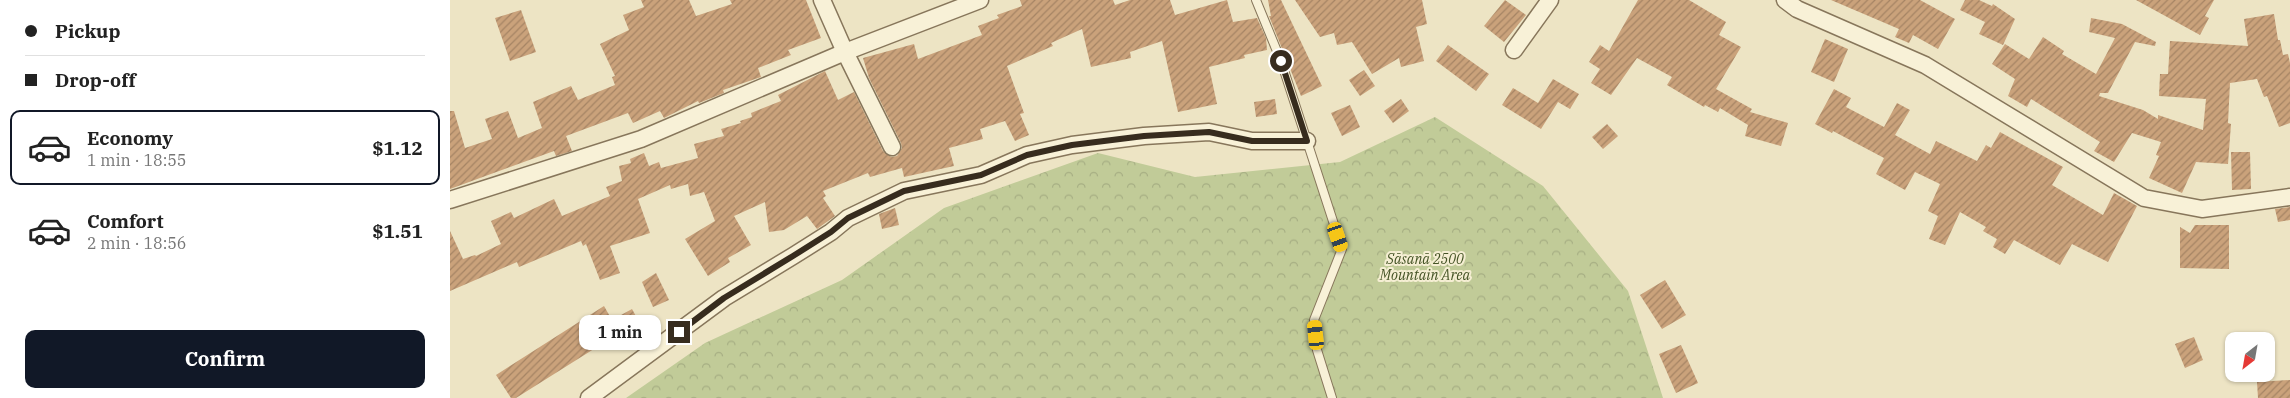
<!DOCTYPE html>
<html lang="en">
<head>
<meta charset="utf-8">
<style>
	body { margin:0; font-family:"IBM Plex Serif",serif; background:#f6f6f6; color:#222; height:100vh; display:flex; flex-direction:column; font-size:19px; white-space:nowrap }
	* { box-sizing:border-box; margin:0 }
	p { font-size:16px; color:#767676 }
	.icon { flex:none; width:28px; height:28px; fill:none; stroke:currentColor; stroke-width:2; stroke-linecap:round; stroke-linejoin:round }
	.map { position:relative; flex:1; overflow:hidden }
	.side { display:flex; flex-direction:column; background:#fff; width:450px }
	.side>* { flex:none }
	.banner { display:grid; align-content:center; height:110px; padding:0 25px; background:#fff }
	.needle { width:32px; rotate:211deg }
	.fabs { position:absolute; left:1775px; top:332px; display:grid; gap:10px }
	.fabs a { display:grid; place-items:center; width:50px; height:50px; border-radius:10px; background:#fff; box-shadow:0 1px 4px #0004; font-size:25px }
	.end { position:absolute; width:22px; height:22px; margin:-11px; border:6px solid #372c1e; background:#fff; box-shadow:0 0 0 2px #fff }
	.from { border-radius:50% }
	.bubble { position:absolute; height:35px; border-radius:10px; background:#fff; box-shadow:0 1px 4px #0004; font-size:16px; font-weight:800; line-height:35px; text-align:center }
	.car { position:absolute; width:15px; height:30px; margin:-15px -8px; border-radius:6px; box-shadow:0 0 4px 1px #0007; background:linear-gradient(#f5c518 24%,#345 0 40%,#f5c518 0 76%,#345 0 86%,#f5c518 0) }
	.banner b { display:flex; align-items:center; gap:18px; height:48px; font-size:19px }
	.banner b+b { border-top:1px solid #e0e0e0 }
	.banner i { width:12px; height:12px; background:#222 }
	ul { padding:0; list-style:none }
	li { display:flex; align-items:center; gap:15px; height:75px; margin:0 10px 8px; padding:0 15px; border:2px solid transparent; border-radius:10px }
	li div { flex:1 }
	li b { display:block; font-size:19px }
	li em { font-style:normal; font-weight:800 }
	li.active { border-color:#111827 }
	li>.icon { width:45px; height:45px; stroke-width:1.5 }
	.button { display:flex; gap:10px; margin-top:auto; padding:10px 25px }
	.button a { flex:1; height:58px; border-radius:10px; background:#111827; color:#fff; font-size:20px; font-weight:800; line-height:58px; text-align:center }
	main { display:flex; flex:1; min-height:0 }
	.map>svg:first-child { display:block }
	.forest { fill:url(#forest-crowns) }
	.building { fill:url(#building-hatch) }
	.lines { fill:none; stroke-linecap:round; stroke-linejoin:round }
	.service-casing { stroke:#87765b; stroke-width:10 }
	.minor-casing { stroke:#87765b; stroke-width:19 }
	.service { stroke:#f8f1d7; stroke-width:8 }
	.minor { stroke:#f8f1d7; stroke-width:16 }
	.route { stroke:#372c1e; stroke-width:6 }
	.labels { text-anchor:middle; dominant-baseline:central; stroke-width:4; stroke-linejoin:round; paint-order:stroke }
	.park-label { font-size:14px; font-style:italic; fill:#445325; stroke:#f5eed3 }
</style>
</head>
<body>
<main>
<section class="side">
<div class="banner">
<b><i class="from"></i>Pickup</b>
<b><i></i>Drop-off</b>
</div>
<ul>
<li class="active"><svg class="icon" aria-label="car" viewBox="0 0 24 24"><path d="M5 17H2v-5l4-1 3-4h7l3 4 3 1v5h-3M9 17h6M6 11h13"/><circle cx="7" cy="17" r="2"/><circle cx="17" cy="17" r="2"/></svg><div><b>Economy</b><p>1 min · 18:55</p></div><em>$1.12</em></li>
<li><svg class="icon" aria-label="car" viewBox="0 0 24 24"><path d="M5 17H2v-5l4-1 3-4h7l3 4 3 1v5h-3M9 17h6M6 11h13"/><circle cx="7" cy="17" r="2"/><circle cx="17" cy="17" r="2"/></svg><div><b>Comfort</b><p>2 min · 18:56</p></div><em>$1.51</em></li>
</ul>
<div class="button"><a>Confirm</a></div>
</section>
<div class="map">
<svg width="1840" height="398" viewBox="0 0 1840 398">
	<defs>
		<pattern id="forest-crowns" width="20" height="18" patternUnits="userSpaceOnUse" patternTransform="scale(1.25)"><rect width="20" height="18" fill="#c1cb98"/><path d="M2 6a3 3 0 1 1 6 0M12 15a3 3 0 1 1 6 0" fill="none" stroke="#a6ae83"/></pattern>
		<pattern id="building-hatch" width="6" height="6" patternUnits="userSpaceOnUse" patternTransform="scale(1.25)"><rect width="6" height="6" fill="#caa27b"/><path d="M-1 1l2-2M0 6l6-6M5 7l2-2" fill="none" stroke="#a58464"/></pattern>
	</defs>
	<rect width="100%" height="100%" fill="#ede4c4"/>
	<polygon class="forest" points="985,117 1093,186 1178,291 1213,398 176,398 255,343 392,280 494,208 648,153 745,177 890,162"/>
	<g class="building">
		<polygon points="191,0 239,0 246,16 282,4 280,0 356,0 371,38 338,50 341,55 308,68 311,77 273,90 274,93 249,103 248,101 214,118 210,111 183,123 178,113 116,136 122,151 106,156 104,151 0,189 0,111 4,111 15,148 42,139 35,119 58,111 68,138 92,128 83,102 121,86 128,100 165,85 162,77 165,76 150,44 179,30 173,15 194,7"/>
		<polygon points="570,0 663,0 665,5 680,0 720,0 725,15 777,0 783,22 807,18 816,38 817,50 794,55 795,58 759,67 767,104 728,112 712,41 680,52 681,58 641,67 632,29 601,43 603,46 557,66 574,113 570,114 579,135 565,141 555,121 530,129 533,139 499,148 504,166 454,177 452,168 420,177 418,173 373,191 376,196 373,198 385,216 367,229 357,216 334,230 319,232 315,202 284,216 301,245 278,258 280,262 258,276 235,239 265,221 254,192 240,196 238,184 221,189 220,185 188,199 200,233 160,246 170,273 150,280 136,244 133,246 131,241 69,267 67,262 0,291 0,231 13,259 25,255 26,256 51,244 41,221 61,212 64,218 104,199 112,216 160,196 156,187 172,181 169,166 181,163 180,159 194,153 199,166 209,162 211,168 248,158 244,144 274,136 271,129 291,123 290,121 302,117 301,113 331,101 328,95 375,71 388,100 404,92 433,151 441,157 447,156 452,148 451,143 419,78 413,58 464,44 468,59 532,35 528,26 549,18 547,15 572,6"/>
		<polygon points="818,0 831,0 872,86 851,96 819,16 821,16"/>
		<polygon points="845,0 972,0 977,24 966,27 974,61 951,67 949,58 922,74 902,42 887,45 884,33 870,37"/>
		<polygon points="1055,0 1076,15 1054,42 1034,26"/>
		<polygon points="1188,0 1239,0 1276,22 1269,35 1291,47 1266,89 1302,109 1300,112 1338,123 1331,146 1295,136 1298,125 1270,108 1268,112 1255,105 1254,107 1217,85 1222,77 1187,58 1161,95 1141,83 1150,69 1139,62 1150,45 1159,51"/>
		<polygon points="1381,0 1470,0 1505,19 1488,49 1463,35 1459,43 1445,37 1449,29"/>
		<polygon points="1515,0 1529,0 1542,6 1543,4 1565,19 1553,45 1529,34 1535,22 1510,10"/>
		<polygon points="1686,0 1764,0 1755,16 1759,18 1750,35"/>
		<polygon points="71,10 86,52 60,61 45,18"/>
		<polygon points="1824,14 1828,40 1830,40 1833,55 1838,54 1840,63 1840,123 1829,127 1817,96 1814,97 1807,79 1780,83 1778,123 1781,124 1778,164 1746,162 1732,193 1699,178 1709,156 1706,155 1711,142 1682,133 1664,162 1644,151 1650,142 1581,99 1577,107 1558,96 1565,79 1542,64 1555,44 1579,59 1593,37 1614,51 1612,54 1646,74 1665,38 1639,32 1641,18 1672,24 1706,42 1705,46 1685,42 1658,93 1650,93 1649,96 1693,110 1708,119 1708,115 1753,130 1756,99 1709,96 1710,74 1718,74 1720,41 1798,46 1794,19"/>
		<polygon points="1375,39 1398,49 1384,82 1361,72"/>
		<polygon points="998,45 1039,74 1026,91 986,61"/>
		<polygon points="914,70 925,86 910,96 899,80"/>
		<polygon points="1103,79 1129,94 1120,109 1108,102 1091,129 1052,105 1063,88 1088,103"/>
		<polygon points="1384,89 1401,98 1396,107 1434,127 1447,103 1460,110 1445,135 1480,154 1486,141 1527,161 1536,145 1541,148 1550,132 1613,167 1602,185 1653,215 1664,193 1687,206 1658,262 1622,244 1610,265 1564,240 1555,254 1543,247 1547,239 1533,231 1536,227 1510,212 1495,245 1479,239 1488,216 1478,211 1490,184 1465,172 1455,190 1426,174 1434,158 1383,131 1382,133 1365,124"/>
		<polygon points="825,99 827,114 806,117 804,102"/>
		<polygon points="951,99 959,111 943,123 934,111"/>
		<polygon points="900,105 910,127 892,136 881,113"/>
		<polygon points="1157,124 1168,136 1153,149 1142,137"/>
		<polygon points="1781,152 1800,152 1801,189 1782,190"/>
		<polygon points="1840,207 1840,220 1828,222 1825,209"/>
		<polygon points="445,208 449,225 432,229 429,214"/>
		<polygon points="1745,225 1779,225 1779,269 1730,268 1730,227 1740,233"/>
		<polygon points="206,273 219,300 203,307 192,282"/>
		<polygon points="1215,280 1236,315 1212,329 1190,295"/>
		<polygon points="154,306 162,320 182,309 192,327 177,335 174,330 66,398 61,398 46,375"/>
		<polygon points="1744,337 1753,360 1735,368 1725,344"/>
		<polygon points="1231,345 1248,383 1226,393 1209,354"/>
		<polygon points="1840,380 1840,398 1808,398 1807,382"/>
	</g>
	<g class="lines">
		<defs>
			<polyline id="service" points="806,0 831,61 892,249 864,320 867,350 882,398"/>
			<g id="minor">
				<polyline points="372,0 395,52 442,147"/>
				<polyline points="1335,0 1347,9 1475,65 1694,198 1752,209 1840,197"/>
				<polyline points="1064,50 1100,0"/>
				<polyline points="0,200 191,139 395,52 530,0"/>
				<polyline points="139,398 274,298 343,256 381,232 398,218 454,191 531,175 577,155 622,145 694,136 759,132 802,141 857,141"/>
			</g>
		</defs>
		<use href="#service" class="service-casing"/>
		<use href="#minor" class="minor-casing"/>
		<use href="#service" class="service"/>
		<use href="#minor" class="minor"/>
	</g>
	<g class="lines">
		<polyline class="route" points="229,332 274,298 343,256 381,232 398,218 454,191 531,175 577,155 622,145 694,136 759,132 802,141 857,141 831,61"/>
	</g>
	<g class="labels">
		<g class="park-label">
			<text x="975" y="259">Sāsanā 2500<tspan x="975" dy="16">Mountain Area</tspan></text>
		</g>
	</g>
</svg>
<div class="fabs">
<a><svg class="needle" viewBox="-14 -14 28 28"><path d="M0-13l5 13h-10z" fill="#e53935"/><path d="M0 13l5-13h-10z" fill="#767676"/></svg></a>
</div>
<i class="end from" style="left:831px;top:61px"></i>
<i class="end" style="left:229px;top:332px"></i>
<div class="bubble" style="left:129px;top:315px;width:82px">1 min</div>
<i class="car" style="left:888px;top:237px;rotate:161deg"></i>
<i class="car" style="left:866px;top:335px;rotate:354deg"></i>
</div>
</main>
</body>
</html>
